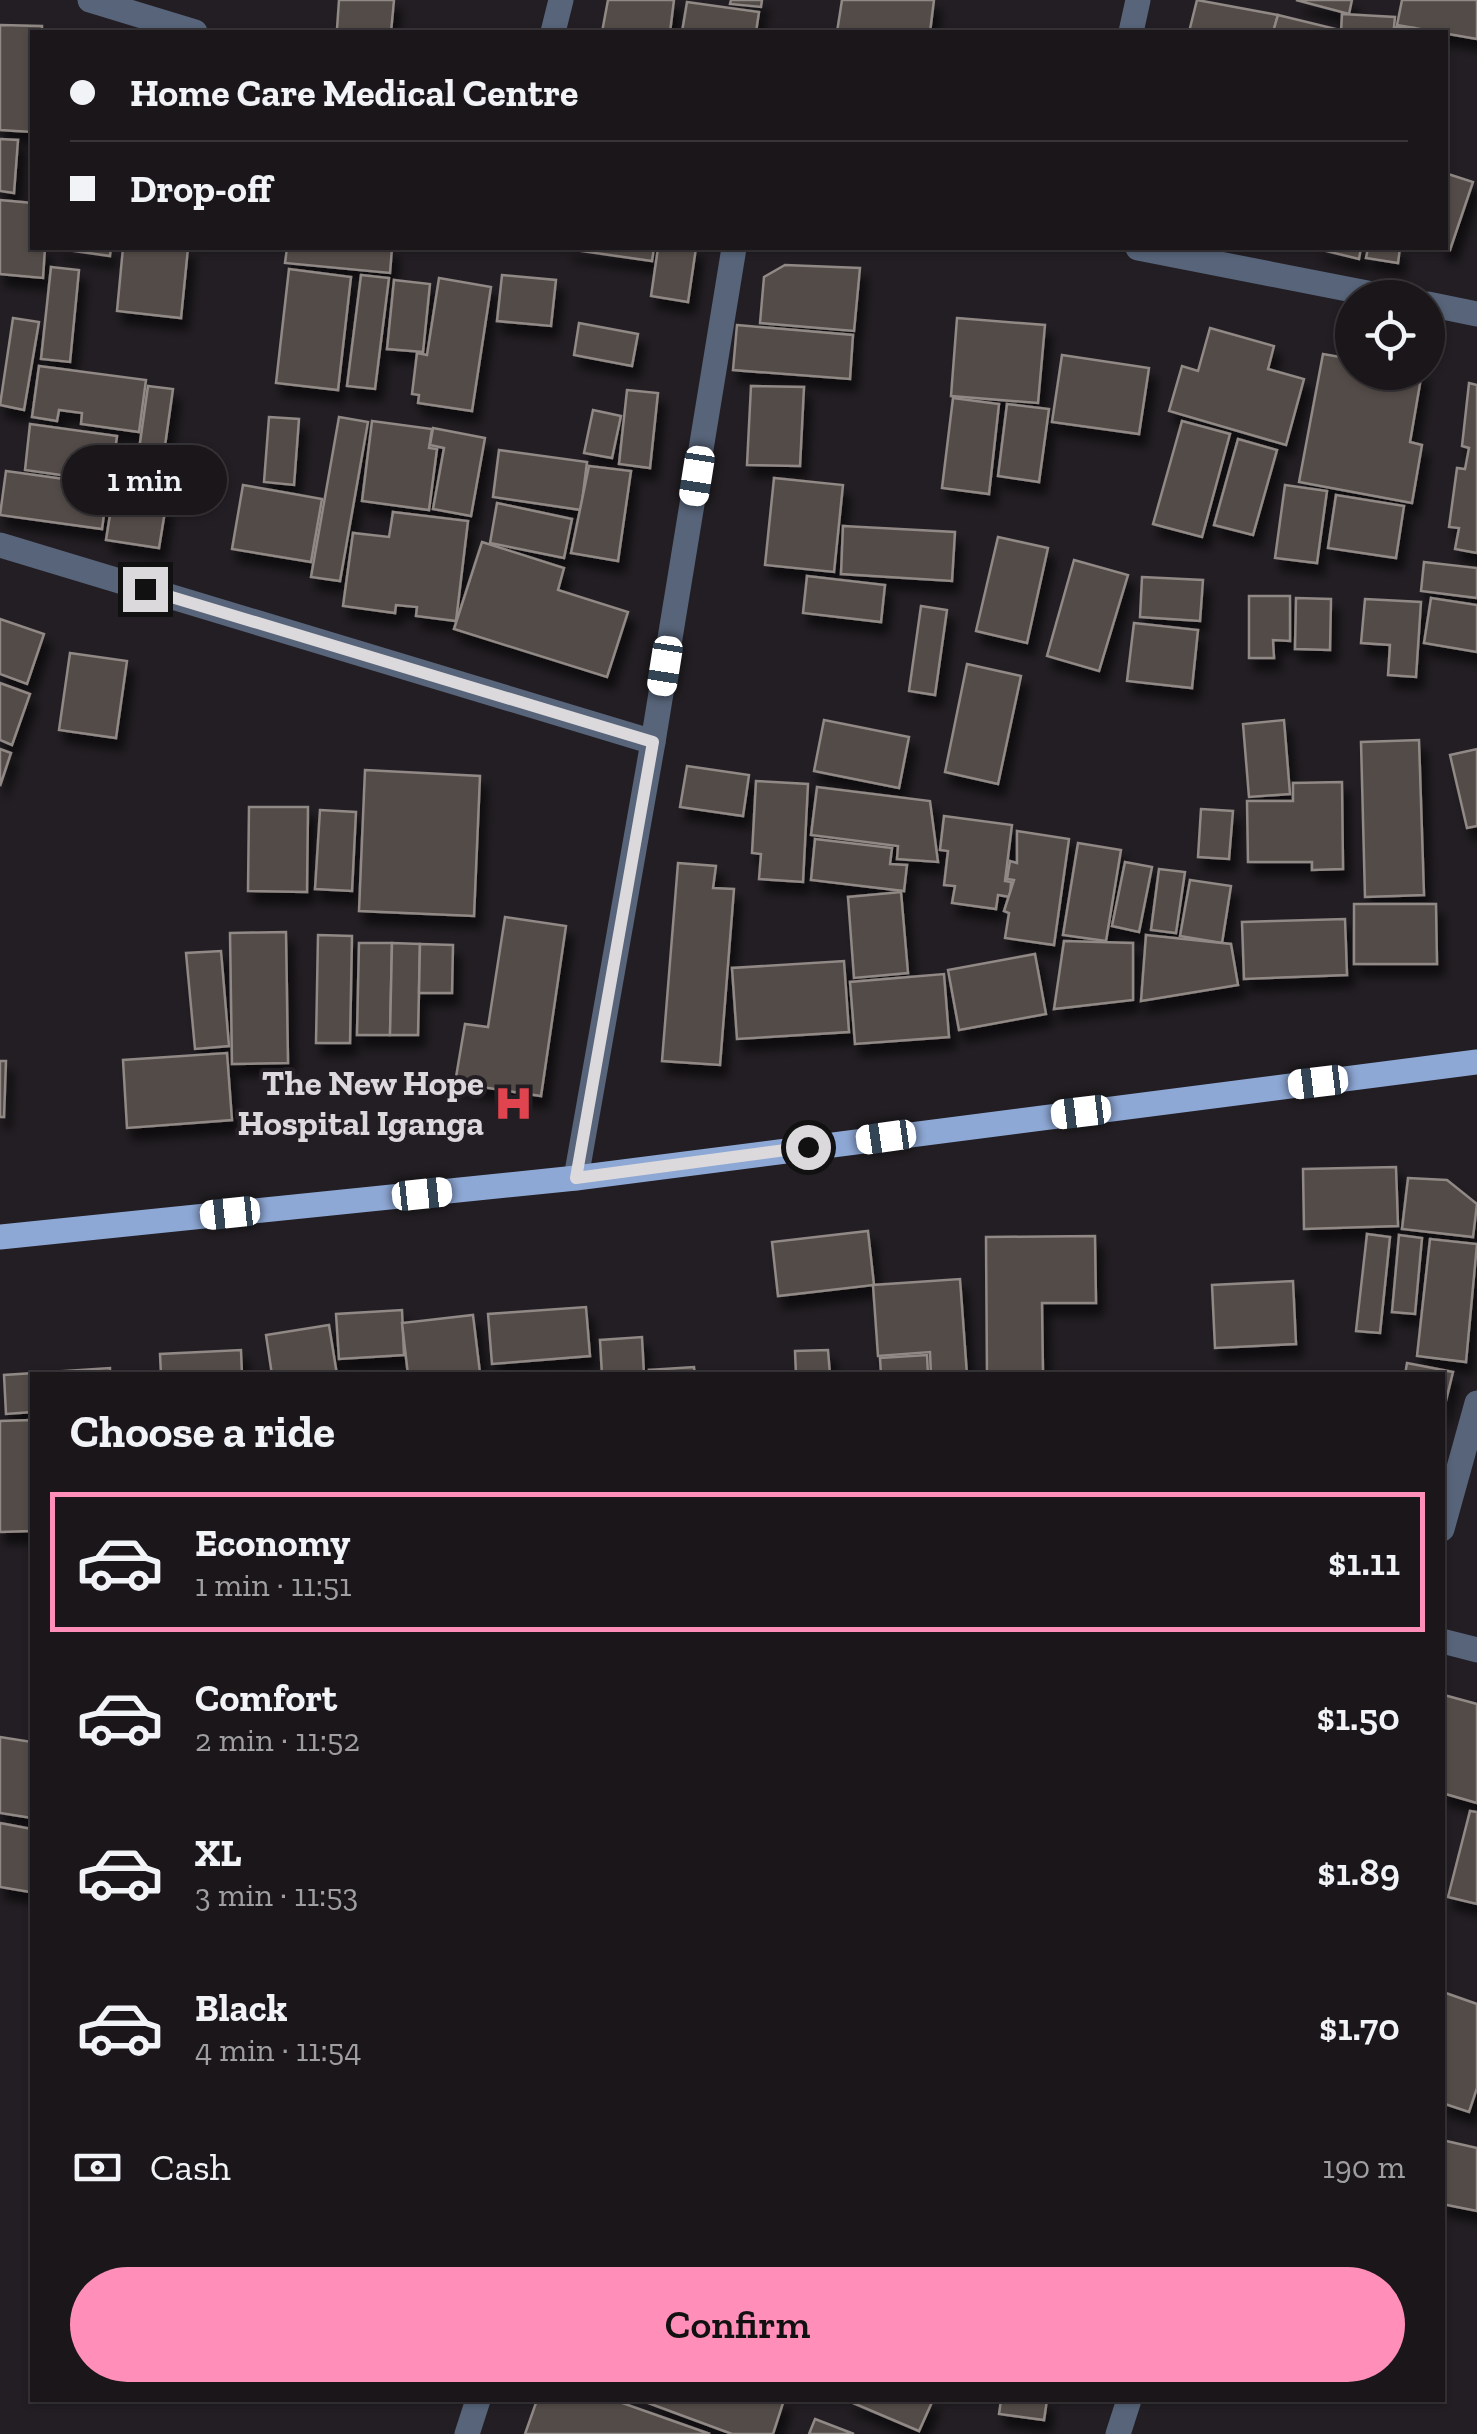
<!DOCTYPE html>
<html lang="en">
<head>
<meta charset="utf-8">
<style>
	body { margin:0; font-family:"Zilla Slab",serif; background:#231f23; color:#f1f3f6; height:100vh; display:flex; flex-direction:column; font-size:38px; white-space:nowrap }
	* { box-sizing:border-box; margin:0 }
	p { font-size:32px; color:#9f9fa2 }
	.icon { flex:none; width:55px; height:55px; fill:none; stroke:currentColor; stroke-width:2; stroke-linecap:round; stroke-linejoin:round }
	.map { position:relative; flex:1; overflow:hidden }
	.side { position:absolute; left:30px; top:1372px; width:1415px; height:1030px; display:flex; flex-direction:column; background:#1a161a; border-radius:0px; box-shadow:0 2px 8px #0004,0 0 0 2px #383539 }
	.side>* { flex:none }
	.hud { position:absolute; left:30px; top:30px; width:1418px; height:220px; border-radius:0px; box-shadow:0 2px 8px #0004,0 0 0 2px #383539; display:grid; align-content:center; height:220px; padding:0 40px; background:#1a161a }
	.fabs { position:absolute; left:1335px; top:280px; display:grid; gap:20px }
	.fabs a { display:grid; place-items:center; width:110px; height:110px; border-radius:50%; background:#1a161a; box-shadow:0 2px 8px #0004,0 0 0 2px #383539; font-size:50px }
	.end { position:absolute; width:45px; height:45px; margin:-22px; border:12px solid #dcd9dc; background:#111; box-shadow:0 0 0 5px #111 }
	.from { border-radius:50% }
	.bubble { position:absolute; height:70px; border-radius:35px; background:#1a161a; box-shadow:0 2px 8px #0004,0 0 0 2px #383539; font-size:32px; font-weight:600; line-height:70px; text-align:center }
	.car { position:absolute; width:30px; height:60px; margin:-30px -15px; border-radius:12px; box-shadow:0 0 8px 2px #0007; background:linear-gradient(#fff 24%,#345 0 40%,#fff 0 76%,#345 0 86%,#fff 0) }
	.hud b { display:flex; align-items:center; gap:35px; height:95px; font-size:38px }
	.hud b+b { border-top:2px solid #383539 }
	.hud i { width:25px; height:25px; background:#f1f3f6 }
	ul { padding:0; list-style:none }
	li { display:flex; align-items:center; gap:30px; height:140px; margin:0 20px 15px; padding:0 20px; border:5px solid transparent; border-radius:0px }
	li div { flex:1 }
	li b { display:block; font-size:38px }
	li em { font-style:normal; font-weight:600 }
	li.on { border-color:#ff8eb9 }
	li>.icon { width:90px; height:90px; stroke-width:1.5 }
	h2 { padding:0 40px; font-size:45px; line-height:120px }
	.pay { display:flex; align-items:center; gap:25px; height:110px; padding:0 40px; font-size:38px }
	.pay p { margin-inline-start:auto }
	.button { display:flex; gap:20px; margin-top:auto; padding:20px 40px }
	.button a { flex:1; height:115px; border-radius:60px; background:#ff8eb9; color:#111; font-size:40px; font-weight:600; line-height:115px; text-align:center }
	.map>svg:first-child { display:block }
	.building { fill:#524b47; stroke:#918985; stroke-width:2.5; filter:url(#shadow) }
	.lines { fill:none; stroke-linecap:round; stroke-linejoin:round }
	.minor { stroke:#576479; stroke-width:25 }
	.major { stroke:#8ea8d5; stroke-width:25 }
	.route { stroke:#dcd9dc; stroke-width:12 }
	.labels { text-anchor:middle; dominant-baseline:central; stroke-width:8; stroke-linejoin:round; paint-order:stroke }
	.poi-label { font-size:35px; font-weight:bold; fill:#dcd9dc; stroke:#221e23; text-anchor:end }
</style>
</head>
<body>
<div class="map">
<svg width="1477" height="2434" viewBox="0 0 1477 2434">
	<defs>
		<filter id="shadow"><feDropShadow dx="6" dy="11" stdDeviation="5" flood-color="#0009"/></filter>
	</defs>
	<rect width="100%" height="100%" fill="#221e23"/>
	<g class="building">
		<polygon points="339,0 394,0 391,32 337,29"/>
		<polygon points="608,0 674,0 670,32 602,32"/>
		<polygon points="731,0 762,0 761,7 730,4"/>
		<polygon points="842,0 934,0 930,32 837,32"/>
		<polygon points="1197,0 1278,15 1273,32 1189,32"/>
		<polygon points="1296,0 1352,0 1349,14"/>
		<polygon points="1402,0 1477,0 1477,39 1397,25"/>
		<polygon points="687,2 759,12 756,32 682,32"/>
		<polygon points="1342,14 1395,17 1394,27 1414,28 1413,32 1341,32"/>
		<polygon points="1278,15 1340,30 1339,32 1273,32"/>
		<polygon points="0,25 42,26 42,32 32,32 32,132 0,130"/>
		<polygon points="0,139 18,140 14,193 0,191"/>
		<polygon points="1445,173 1473,182 1450,250 1442,248"/>
		<polygon points="0,200 32,203 32,248 45,248 43,278 0,274"/>
		<polygon points="53,248 111,248 110,256"/>
		<polygon points="123,248 188,248 181,318 117,311"/>
		<polygon points="287,248 392,248 390,273 285,263"/>
		<polygon points="658,248 696,248 688,302 651,296"/>
		<polygon points="1314,248 1361,248 1359,259"/>
		<polygon points="1368,248 1400,248 1398,263 1366,258"/>
		<polygon points="567,249 567,248 654,248 652,261"/>
		<polygon points="785,265 860,268 854,331 760,323 764,277"/>
		<polygon points="51,267 79,270 70,362 41,359"/>
		<polygon points="289,269 351,277 338,390 276,383"/>
		<polygon points="361,275 389,278 375,389 347,386"/>
		<polygon points="502,275 556,280 551,326 497,321"/>
		<polygon points="439,278 491,287 472,411 418,403 419,395 412,394 417,353 427,355"/>
		<polygon points="394,280 430,284 423,352 387,349"/>
		<polygon points="13,318 39,322 24,410 0,405"/>
		<polygon points="957,318 1045,325 1038,403 951,396"/>
		<polygon points="579,323 638,334 632,366 574,355"/>
		<polygon points="737,325 853,335 850,379 733,370"/>
		<polygon points="1210,328 1274,346 1268,369 1304,379 1286,445 1169,411 1182,366 1198,371"/>
		<polygon points="1323,354 1352,359 1352,372 1422,372 1410,442 1422,445 1412,503 1299,482"/>
		<polygon points="1062,355 1149,368 1139,434 1052,422"/>
		<polygon points="39,366 146,380 139,432 81,424 82,413 59,410 57,421 32,417"/>
		<polygon points="1469,383 1477,385 1477,553 1455,549 1459,528 1449,527 1457,468 1465,469 1469,448 1462,446"/>
		<polygon points="148,386 173,389 161,474 136,471"/>
		<polygon points="751,386 804,387 800,466 747,465"/>
		<polygon points="627,390 658,393 650,468 619,464"/>
		<polygon points="953,398 999,404 989,494 942,488"/>
		<polygon points="1007,404 1049,409 1039,482 998,476"/>
		<polygon points="593,410 621,416 612,458 584,453"/>
		<polygon points="269,417 299,419 294,485 264,482"/>
		<polygon points="339,417 368,422 340,581 311,577"/>
		<polygon points="372,421 432,429 429,448 437,449 429,510 362,501"/>
		<polygon points="1182,421 1230,434 1202,537 1153,524"/>
		<polygon points="30,424 117,436 111,482 25,470"/>
		<polygon points="433,428 485,438 471,516 433,509 444,448 430,445"/>
		<polygon points="1238,439 1277,450 1253,535 1214,525"/>
		<polygon points="499,450 587,462 581,510 493,497"/>
		<polygon points="589,466 631,471 618,561 571,553"/>
		<polygon points="6,471 108,485 102,529 0,515"/>
		<polygon points="774,478 843,485 834,572 765,565"/>
		<polygon points="243,485 322,499 311,562 232,549"/>
		<polygon points="1285,485 1327,491 1317,563 1275,558"/>
		<polygon points="1336,495 1404,506 1396,558 1328,548"/>
		<polygon points="113,496 166,505 159,548 106,540"/>
		<polygon points="497,503 572,519 564,558 490,543"/>
		<polygon points="393,512 468,521 456,621 416,616 417,607 396,605 395,613 343,606 353,533 389,537"/>
		<polygon points="843,526 955,532 952,581 841,574"/>
		<polygon points="998,537 1048,548 1027,643 976,631"/>
		<polygon points="482,542 564,568 558,590 628,612 607,677 454,629"/>
		<polygon points="1074,560 1128,575 1099,671 1047,656"/>
		<polygon points="1424,562 1477,568 1477,598 1421,591"/>
		<polygon points="807,576 885,585 881,622 803,613"/>
		<polygon points="1142,577 1203,580 1200,621 1140,617"/>
		<polygon points="1249,596 1290,596 1290,641 1273,640 1274,658 1249,658"/>
		<polygon points="1296,598 1331,599 1330,650 1295,649"/>
		<polygon points="1431,598 1477,605 1477,652 1424,643"/>
		<polygon points="1365,599 1421,602 1416,677 1388,675 1390,645 1361,643"/>
		<polygon points="921,606 947,610 935,695 909,691"/>
		<polygon points="0,619 44,634 27,684 0,674"/>
		<polygon points="1134,623 1198,630 1192,688 1127,681"/>
		<polygon points="70,653 127,661 116,738 59,730"/>
		<polygon points="967,664 1021,676 998,784 945,772"/>
		<polygon points="0,683 30,694 12,745 0,740"/>
		<polygon points="824,720 909,737 899,788 814,771"/>
		<polygon points="1284,720 1290,794 1249,797 1243,724"/>
		<polygon points="1419,740 1424,895 1365,897 1361,742"/>
		<polygon points="0,749 11,753 0,786"/>
		<polygon points="1477,749 1477,826 1467,828 1450,755"/>
		<polygon points="687,766 749,775 743,816 680,807"/>
		<polygon points="365,770 480,776 474,916 359,911"/>
		<polygon points="756,781 808,784 803,882 759,879 761,854 752,853"/>
		<polygon points="1342,782 1343,869 1312,870 1312,862 1248,862 1247,801 1293,801 1293,783"/>
		<polygon points="817,787 930,801 938,862 897,859 898,846 811,835"/>
		<polygon points="249,807 308,807 307,892 248,891"/>
		<polygon points="1201,809 1233,811 1229,859 1198,857"/>
		<polygon points="320,810 356,812 352,891 315,889"/>
		<polygon points="944,816 1012,825 1005,881 1011,882 1010,897 998,895 996,909 952,903 955,886 944,885 948,851 940,850"/>
		<polygon points="1017,831 1069,839 1054,945 1005,938 1009,913 1004,911 1014,880 1007,879 1010,861 1017,863"/>
		<polygon points="815,839 892,848 890,864 907,865 904,891 811,880"/>
		<polygon points="1078,843 1121,850 1106,941 1063,935"/>
		<polygon points="1125,862 1152,867 1139,932 1112,926"/>
		<polygon points="678,863 716,866 713,888 734,889 720,1065 662,1061"/>
		<polygon points="1159,869 1185,872 1176,933 1151,930"/>
		<polygon points="1190,880 1231,886 1222,943 1180,936"/>
		<polygon points="901,892 908,973 854,978 848,897"/>
		<polygon points="1354,904 1436,904 1437,964 1354,964"/>
		<polygon points="505,917 566,926 541,1096 455,1083 465,1024 488,1027"/>
		<polygon points="1345,919 1347,975 1244,979 1242,922"/>
		<polygon points="286,932 288,1063 232,1064 230,933"/>
		<polygon points="318,935 352,936 350,1043 316,1043"/>
		<polygon points="1146,935 1231,944 1238,985 1141,1001"/>
		<polygon points="1064,941 1133,943 1133,1000 1054,1009"/>
		<polygon points="359,943 392,943 390,1035 357,1035"/>
		<polygon points="392,943 420,944 418,1035 390,1035"/>
		<polygon points="420,944 453,945 452,993 419,993"/>
		<polygon points="221,951 229,1046 195,1049 186,953"/>
		<polygon points="1035,954 1046,1014 959,1030 948,970"/>
		<polygon points="844,961 849,1032 737,1039 732,968"/>
		<polygon points="944,974 949,1037 855,1044 850,982"/>
		<polygon points="227,1053 232,1120 127,1128 123,1060"/>
		<polygon points="0,1061 6,1061 4,1117 0,1117"/>
		<polygon points="1396,1167 1398,1226 1304,1229 1303,1169"/>
		<polygon points="1408,1178 1447,1180 1477,1204 1473,1237 1402,1229"/>
		<polygon points="868,1231 874,1285 778,1296 772,1242"/>
		<polygon points="1367,1234 1390,1237 1380,1333 1356,1331"/>
		<polygon points="1399,1235 1422,1238 1415,1314 1392,1312"/>
		<polygon points="1095,1236 1096,1303 1042,1303 1043,1375 987,1375 986,1237"/>
		<polygon points="1430,1239 1477,1244 1466,1362 1417,1356"/>
		<polygon points="960,1279 967,1375 931,1375 930,1352 878,1356 873,1285"/>
		<polygon points="1293,1281 1296,1344 1215,1348 1212,1285"/>
		<polygon points="586,1307 590,1356 492,1364 488,1314"/>
		<polygon points="402,1310 404,1355 339,1359 336,1314"/>
		<polygon points="473,1315 480,1373 408,1375 402,1323"/>
		<polygon points="329,1325 337,1375 272,1375 266,1335"/>
		<polygon points="642,1337 644,1375 602,1375 600,1340"/>
		<polygon points="241,1350 242,1375 161,1375 160,1354"/>
		<polygon points="828,1350 830,1375 796,1375 795,1351"/>
		<polygon points="927,1355 928,1375 881,1375 880,1358"/>
		<polygon points="1407,1363 1453,1372 1442,1417 1442,1375 1405,1375"/>
		<polygon points="694,1367 695,1375 649,1375 649,1370"/>
		<polygon points="110,1368 110,1375 32,1375 32,1412 6,1414 4,1375"/>
		<polygon points="32,1420 32,1531 0,1532 0,1421"/>
		<polygon points="1444,1695 1477,1704 1477,1803 1442,1793"/>
		<polygon points="0,1737 32,1742 32,1818 0,1813"/>
		<polygon points="1470,1811 1477,1812 1477,1904 1448,1897"/>
		<polygon points="0,1823 32,1829 30,1892 0,1887"/>
		<polygon points="1443,1992 1477,2004 1477,2088 1469,2112 1442,2103"/>
		<polygon points="1442,2140 1477,2148 1477,2211 1442,2204"/>
		<polygon points="537,2400 614,2400 710,2434 525,2434"/>
		<polygon points="640,2400 784,2400 773,2434 732,2434"/>
		<polygon points="846,2400 933,2400 919,2431"/>
		<polygon points="1001,2400 1047,2400 1044,2420 999,2414"/>
		<polygon points="815,2419 854,2434 809,2434"/>
	</g>
	<g class="lines">
		<g class="minor">
			<polyline points="90,0 195,32"/>
			<polyline points="553,32 561,0"/>
			<polyline points="1131,32 1138,0"/>
			<polyline points="1138,248 1393,298"/>
			<polyline points="1428,304 1477,314"/>
			<polyline points="0,545 653,742 576,1178"/>
			<polyline points="653,742 734,248"/>
			<polyline points="1442,1529 1477,1403"/>
			<polyline points="1442,1641 1477,1650"/>
			<polyline points="467,2434 478,2400"/>
			<polyline points="1118,2434 1129,2400"/>
		</g>
		<polyline class="major" points="0,1237 576,1178 1477,1062"/>
	</g>
	<g class="lines">
		<polyline class="route" points="145,589 653,742 576,1178 808,1147"/>
	</g>
	<defs>
		<symbol id="hospital-bare" viewBox="-9 -9 18 18"><path d="M-5-5h3v3.5h4V-5h3V5h-3V1.5h-4V5h-3Z" fill="#e0444e" stroke="#221e23" stroke-width="2.5" paint-order="stroke"/></symbol>
	</defs>
	<g fill-rule="evenodd">
		<use href="#hospital-bare" x="486" y="1076" width="55" height="55"/>
	</g>
	<g class="labels">
		<g class="poi-label">
			<text x="484" y="1083">The New Hope<tspan x="484" dy="40">Hospital Iganga</tspan></text>
		</g>
	</g>
</svg>
<div class="fabs">
<a><svg class="icon" aria-label="locate" viewBox="0 0 24 24"><circle cx="12" cy="12" r="6"/><path d="M12 2v4M12 18v4M2 12h4M18 12h4"/></svg></a>
</div>
<i class="end from" style="left:808px;top:1147px"></i>
<i class="end" style="left:145px;top:589px"></i>
<div class="bubble" style="left:62px;top:445px;width:165px">1 min</div>
<i class="car" style="left:697px;top:476px;rotate:189deg"></i>
<i class="car" style="left:665px;top:666px;rotate:189deg"></i>
<i class="car" style="left:1318px;top:1082px;rotate:263deg"></i>
<i class="car" style="left:1081px;top:1112px;rotate:263deg"></i>
<i class="car" style="left:886px;top:1137px;rotate:262deg"></i>
<i class="car" style="left:422px;top:1194px;rotate:84deg"></i>
<i class="car" style="left:230px;top:1213px;rotate:264deg"></i>
<div class="hud">
<b><i class="from"></i>Home Care Medical Centre</b>
<b><i></i>Drop-off</b>
</div>
<section class="side">
<h2>Choose a ride</h2>
<ul>
<li class="on"><svg class="icon" aria-label="car" viewBox="0 0 24 24"><path d="M5 17H2v-5l4-1 3-4h7l3 4 3 1v5h-3M9 17h6M6 11h13"/><circle cx="7" cy="17" r="2"/><circle cx="17" cy="17" r="2"/></svg><div><b>Economy</b><p>1 min · 11:51</p></div><em>$1.11</em></li>
<li><svg class="icon" aria-label="car" viewBox="0 0 24 24"><path d="M5 17H2v-5l4-1 3-4h7l3 4 3 1v5h-3M9 17h6M6 11h13"/><circle cx="7" cy="17" r="2"/><circle cx="17" cy="17" r="2"/></svg><div><b>Comfort</b><p>2 min · 11:52</p></div><em>$1.50</em></li>
<li><svg class="icon" aria-label="car" viewBox="0 0 24 24"><path d="M5 17H2v-5l4-1 3-4h7l3 4 3 1v5h-3M9 17h6M6 11h13"/><circle cx="7" cy="17" r="2"/><circle cx="17" cy="17" r="2"/></svg><div><b>XL</b><p>3 min · 11:53</p></div><em>$1.89</em></li>
<li><svg class="icon" aria-label="car" viewBox="0 0 24 24"><path d="M5 17H2v-5l4-1 3-4h7l3 4 3 1v5h-3M9 17h6M6 11h13"/><circle cx="7" cy="17" r="2"/><circle cx="17" cy="17" r="2"/></svg><div><b>Black</b><p>4 min · 11:54</p></div><em>$1.70</em></li>
</ul>
<div class="pay"><svg class="icon" aria-label="cash" viewBox="0 0 24 24"><path d="M3 7h18v10H3z"/><circle cx="12" cy="12" r="2"/></svg>Cash<p>190 m</p></div>
<div class="button"><a>Confirm</a></div>
</section>
</div>
</body>
</html>
